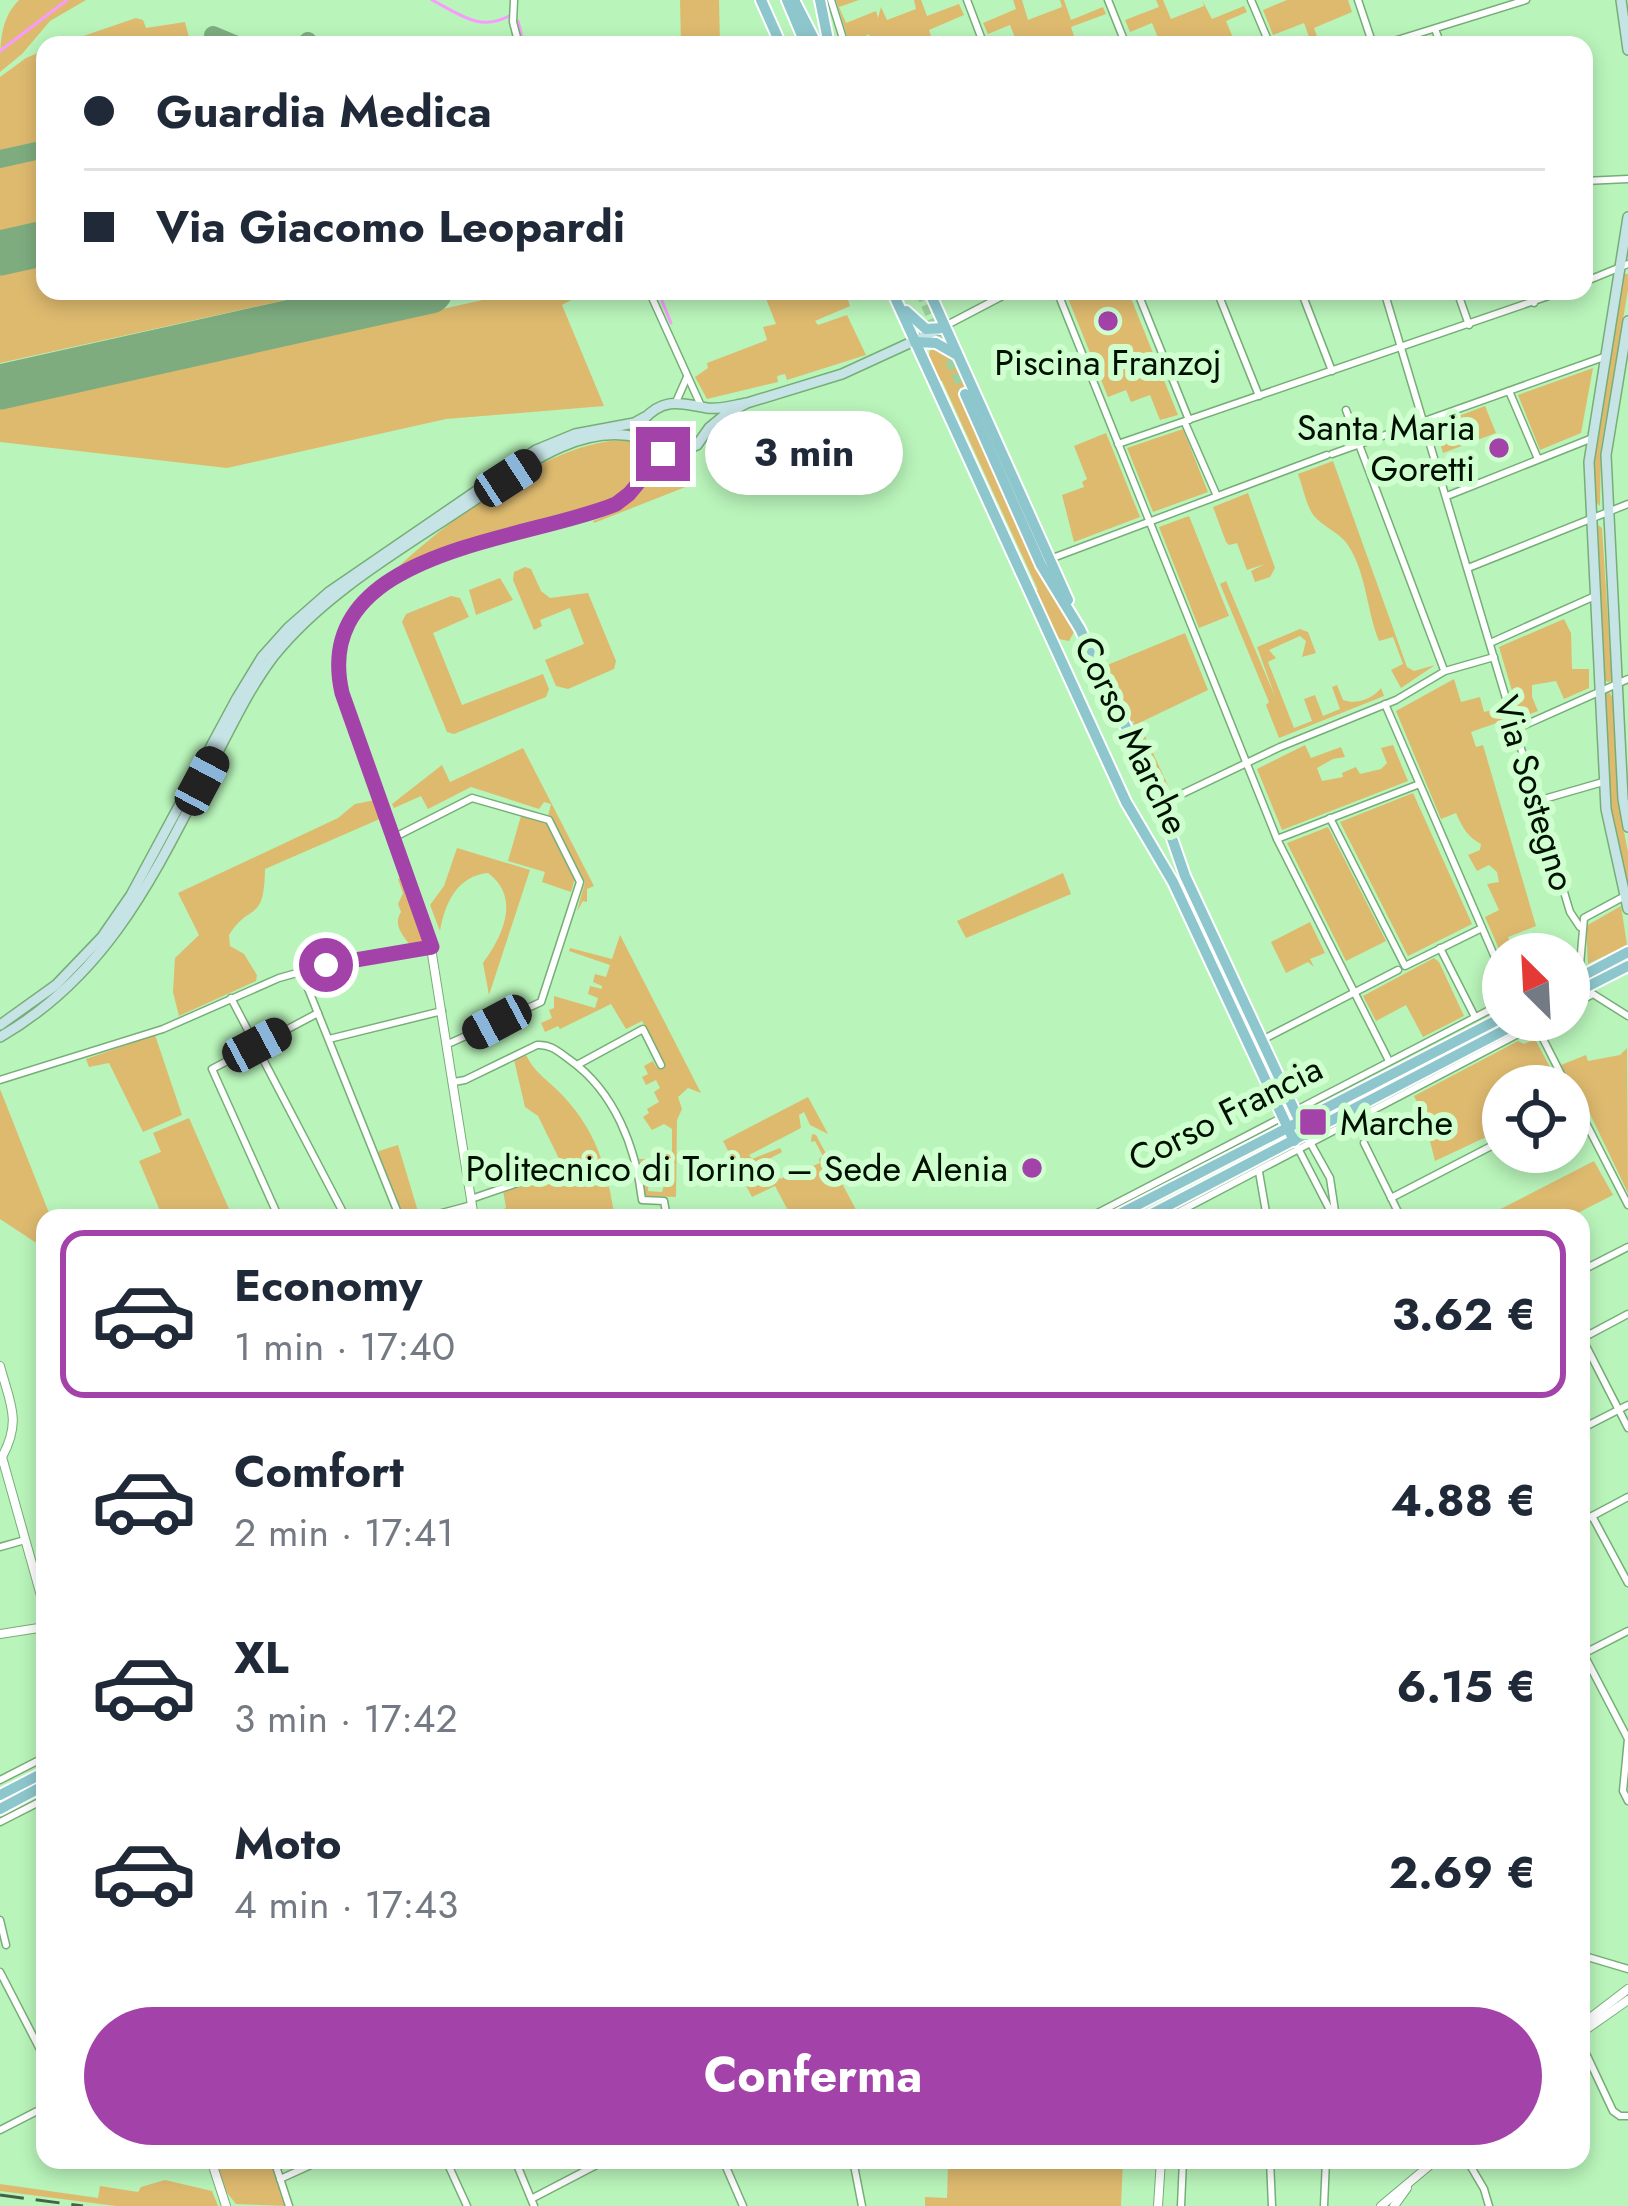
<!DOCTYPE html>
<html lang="it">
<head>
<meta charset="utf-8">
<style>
	body { margin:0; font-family:Jost,sans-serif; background:#f2f2f3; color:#1f2937; height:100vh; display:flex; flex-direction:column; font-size:45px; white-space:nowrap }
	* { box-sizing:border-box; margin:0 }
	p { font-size:39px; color:#747a83 }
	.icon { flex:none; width:66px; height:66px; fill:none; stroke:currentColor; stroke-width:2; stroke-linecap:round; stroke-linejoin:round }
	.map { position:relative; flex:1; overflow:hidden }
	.details { position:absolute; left:36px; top:1209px; width:1554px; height:960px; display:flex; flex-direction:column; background:#fff; border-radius:24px; box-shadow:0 6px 18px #0003 }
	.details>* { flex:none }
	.hud { position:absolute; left:36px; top:36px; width:1557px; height:264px; border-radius:24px; box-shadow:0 6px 18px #0003; display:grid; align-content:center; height:264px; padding:0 48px; background:#fff }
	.needle { width:78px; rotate:336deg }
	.controls { position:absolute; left:1482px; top:933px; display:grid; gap:24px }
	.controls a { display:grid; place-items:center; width:108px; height:108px; border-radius:50%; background:#fff; box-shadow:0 6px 18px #0003; font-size:60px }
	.end { position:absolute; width:54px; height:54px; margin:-27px; border:15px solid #a343aa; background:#fff; box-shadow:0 0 0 6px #fff }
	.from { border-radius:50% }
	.bubble { position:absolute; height:84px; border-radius:42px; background:#fff; box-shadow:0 6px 18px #0003; font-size:39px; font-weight:700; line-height:84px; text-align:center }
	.car { position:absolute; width:36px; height:72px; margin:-36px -18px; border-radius:15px; box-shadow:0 0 9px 3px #0007; background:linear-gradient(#222 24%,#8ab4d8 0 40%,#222 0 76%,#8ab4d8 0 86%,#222 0) }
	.hud b { display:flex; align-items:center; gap:42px; height:114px; font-size:45px }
	.hud b+b { border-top:3px solid #e0e1e3 }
	.hud i { width:30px; height:30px; background:#1f2937 }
	ul { padding:21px 0 0; list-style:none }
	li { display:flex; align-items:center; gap:36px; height:168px; margin:0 24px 18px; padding:0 24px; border:6px solid transparent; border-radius:24px }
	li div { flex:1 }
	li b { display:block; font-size:45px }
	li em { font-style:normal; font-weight:700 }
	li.active { border-color:#a343aa }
	li>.icon { width:108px; height:108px; stroke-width:1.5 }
	.cta { display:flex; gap:24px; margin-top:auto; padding:24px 48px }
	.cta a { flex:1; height:138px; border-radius:72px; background:#a343aa; color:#fff; font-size:48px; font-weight:700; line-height:138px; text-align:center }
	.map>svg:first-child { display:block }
	.green { fill:#deba6f }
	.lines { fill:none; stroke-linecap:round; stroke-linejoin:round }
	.stream { stroke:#f79cfc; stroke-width:3 }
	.taxiway { stroke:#7eac7f; stroke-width:18 }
	.runway { stroke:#7eac7f; stroke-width:45 }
	.minor-tunnel { stroke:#9dd29e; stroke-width:6; stroke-dasharray:6 3; stroke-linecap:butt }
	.primary-tunnel { stroke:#9dd29e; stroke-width:10; stroke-dasharray:10 5; stroke-linecap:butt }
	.minor-casing { stroke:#76ae77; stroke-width:9 }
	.tertiary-casing { stroke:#76ae77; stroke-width:10 }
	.secondary-casing { stroke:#76ae77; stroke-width:12 }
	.primary-casing { stroke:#fff; stroke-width:14 }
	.minor { stroke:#fff; stroke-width:6 }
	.tertiary { stroke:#fff; stroke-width:8 }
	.secondary { stroke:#c6e3e6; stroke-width:9 }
	.primary { stroke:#8dc7cd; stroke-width:10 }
	.rail { stroke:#436444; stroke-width:3; stroke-dasharray:24 12; stroke-linecap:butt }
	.route { stroke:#a343aa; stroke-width:15 }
	.poi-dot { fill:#a343aa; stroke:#cffecf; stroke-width:4.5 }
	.labels { text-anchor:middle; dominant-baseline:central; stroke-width:12; stroke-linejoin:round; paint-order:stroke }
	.poi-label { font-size:36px; fill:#001101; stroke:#cffecf; text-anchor:end }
	.street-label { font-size:36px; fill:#001101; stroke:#cffecf }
</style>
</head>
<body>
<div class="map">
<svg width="1628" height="2206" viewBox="0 0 1628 2206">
	<rect width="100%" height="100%" fill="#b9f4ba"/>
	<g class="green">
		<path d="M19,0h67l-36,21 -28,33 -22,18c0,-28 0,-53 19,-72z"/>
		<polygon points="680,0 719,0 720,45 681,45"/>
		<polygon points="836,0 859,0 839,7 846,23 876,11 878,18 881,7 887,20 916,9 914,0 921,0 927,16 959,4 964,15 929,30 934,45 873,45 869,34 850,45"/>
		<polygon points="1013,0 1022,0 1028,20 1062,7 1060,0 1064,0 1071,20 1103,7 1106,14 1071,27 1077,45 1018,45 1010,25 988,34 983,23 1016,9"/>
		<polygon points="1156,0 1163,0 1171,19 1204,6 1202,0 1212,19 1244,6 1247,12 1226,21 1236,45 1161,45 1152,23 1130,32 1125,20 1159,7"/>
		<polygon points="1287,0 1348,0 1352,12 1314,28 1320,45 1312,45 1304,23 1273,35 1263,10"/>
		<polygon points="136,18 143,20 146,28 185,22 191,45 57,45"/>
		<polygon points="45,50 45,140 0,150 0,77 26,58"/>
		<polygon points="45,157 45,223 0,233 0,167"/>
		<polygon points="45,260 45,291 326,291 0,363 0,270"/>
		<polygon points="1623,274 1628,274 1628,290 1601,448 1600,506 1595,501 1593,455"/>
		<polygon points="505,291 578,291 580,295 562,305 604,406 446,419 227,468 0,442 0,408 505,295"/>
		<polygon points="763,291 859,291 847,297 850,306 815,321 818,325 847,315 866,355 787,380 785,374 777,376 778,382 707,399 695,377 708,368 707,363 767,340 763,327 776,324"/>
		<polygon points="1065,291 1128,291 1178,415 1160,420 1150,395 1131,402 1126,390 1108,397"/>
		<polygon points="931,346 956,358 1075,630 1069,641 1059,639 1032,590 1038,590 942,381 936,380 928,359"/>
		<polygon points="1593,368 1581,433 1540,450 1518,395"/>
		<polygon points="1485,406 1496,433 1443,453 1435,425"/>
		<polygon points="1183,429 1208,492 1153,512 1127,448"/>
		<polygon points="1106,433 1140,517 1074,542 1062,495 1084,487 1082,482 1087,479 1074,446"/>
		<path d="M622,440l9,1 19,17 -28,34 -14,9 -160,44 -58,29c56,-51 154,-131 232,-134z"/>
		<path d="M686,461l4,4 -2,21 -94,37 -1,-2c13,-5 26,-11 37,-19 22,-18 25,-37 56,-41z"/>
		<path d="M1333,461l74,206 7,4 21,-6 -34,23 -10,-18 12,-6 -10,-27 -14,4c-12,-30 -12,-62 -28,-91 -9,-17 -22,-19 -35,-32 -9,-8 -13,-31 -18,-44z"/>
		<polygon points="1248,493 1275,568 1270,577 1255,582 1251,571 1265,564 1247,570 1237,543 1229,545 1226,542 1213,507"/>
		<polygon points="1189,516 1229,616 1199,628 1159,527"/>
		<polygon points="1598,525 1602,528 1612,681 1608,682 1604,680"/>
		<polygon points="525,567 531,569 541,591 550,598 588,593 616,661 614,669 568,689 556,686 545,660 584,644 570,608 540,620 542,626 534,630 513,580 514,572"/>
		<polygon points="500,578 513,600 476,615 469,590"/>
		<path d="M1226,581l50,118 -19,-52 43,-18 8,3 8,21 -14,4 4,-16 -6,-5 -31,14 7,8 -8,4 26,66 18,-7 -8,-22 11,-4 8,21 17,-7 -8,-22 5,-2 6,15c14,5 29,-1 38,-12l3,8 -105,42 -13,-33 3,-3 -49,-118z"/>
		<polygon points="451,596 460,598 469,617 433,633 462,705 543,674 549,689 546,697 454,734 447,732 402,622 406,614"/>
		<polygon points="1564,619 1571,633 1572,669 1589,669 1589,688 1564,699 1556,681 1532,685 1532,697 1538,711 1520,718 1499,647"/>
		<polygon points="1185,633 1208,690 1139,723 1170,790 1163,793 1133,727 1134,721 1130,722 1105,666"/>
		<path d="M1454,679l7,23 19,-5 4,15 17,-4 4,12 -34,12 5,15 7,-2 53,181 -28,11 2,7 -11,5 -14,-32 14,-7 -12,-26 12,-2 -2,-10 -8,-7 -12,6 -9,-16 12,-5 1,-6c-13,-7 -18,-15 -25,-31l-15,6 -45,-108z"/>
		<polygon points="1609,692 1613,698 1618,802 1628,852 1628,883 1611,814 1605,694"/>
		<polygon points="1305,745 1311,758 1341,747 1345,757 1333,759 1317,768 1322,781 1343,777 1342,773 1356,767 1360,774 1381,769 1387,763 1381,748 1393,745 1408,781 1282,830 1257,769"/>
		<polygon points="523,748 594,886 587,889 587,902 583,901 577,911 585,882 548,816 551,804 544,802 539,809 471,787 428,809 421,796 394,808 392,804 442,765 450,782"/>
		<polygon points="1413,793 1472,924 1408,956 1340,822"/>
		<path d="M375,800l7,18 -117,51c-1,55 -14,32 -36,66l1,11 14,8 13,21 -1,6 -77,35 -6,-24 2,-34 24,-23 -21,-42 160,-75 17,-14z"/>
		<polygon points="521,816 548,824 575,878 571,892 542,882 545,872 508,861"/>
		<polygon points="1328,827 1386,941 1346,961 1287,843"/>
		<path d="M457,848l73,22 -41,125 -6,-32c20,-27 38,-66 5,-90 -31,3 -43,30 -48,58l-10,-26 14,-19z"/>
		<polygon points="1063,873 1071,894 966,938 957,921"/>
		<path d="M402,877l6,3 19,52 -2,13 -14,1c-9,-11 -18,-22 -10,-34l-3,-8 5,-11 -5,-14z"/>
		<polygon points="1621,906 1627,945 1588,964 1586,926"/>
		<polygon points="1310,922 1325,953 1310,959 1314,967 1308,962 1286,973 1271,942"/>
		<polygon points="620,935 701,1093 688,1088 678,1097 682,1109 677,1120 676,1197 645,1196 639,1159 650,1159 648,1191 662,1192 667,1175 663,1173 661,1154 672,1153 672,1129 664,1124 652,1130 643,1117 649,1113 647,1109 659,1102 654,1092 660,1088 656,1080 646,1085 642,1077 648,1074 644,1066 653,1061 648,1053 657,1068 665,1064 642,1021 626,1029 611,1004 560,1029 558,1026 545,1032 541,1023 552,1018 549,1010 554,1008 554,996 595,1008 598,998 588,994 590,986 602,989 602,986 593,982 595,974 606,977 610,965 569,951 570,948 612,959"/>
		<polygon points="1434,958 1439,962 1464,1016 1423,1037 1406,1005 1376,1021 1363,996"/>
		<polygon points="155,1035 182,1115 143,1132 109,1063 89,1067 86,1059"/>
		<polygon points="1535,1039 1551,1069 1586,1055 1588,1061 1620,1055 1627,1048 1628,1193 1579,1091 1569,1095 1569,1086 1503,1086 1503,1129 1435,1161 1424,1117 1414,1096 1518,1041 1524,1044"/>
		<path d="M526,1055c10,20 24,26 38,42 34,37 43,73 51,121h-117l8,-11 -3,-16 49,-17 19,9 -33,-67 -13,-9 -11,-47z"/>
		<polygon points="0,1089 51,1218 45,1218 44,1248 0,1219"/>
		<polygon points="808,1097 828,1134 810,1125 804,1112 799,1115 801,1128 749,1155 752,1159 780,1148 782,1152 769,1159 780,1179 820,1163 819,1159 823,1156 815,1141 811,1142 812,1134 816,1135 860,1217 851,1213 851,1218 792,1218 775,1186 752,1197 723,1141"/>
		<polygon points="189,1118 233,1218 163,1218 139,1161 161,1152 153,1133"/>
		<polygon points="398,1145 420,1218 400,1218 376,1157 379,1151"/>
		<polygon points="1594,1161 1613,1195 1568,1218 1483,1218"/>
		<polygon points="216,2160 271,2160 287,2206 236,2204 224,2189"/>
		<polygon points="953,2160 1123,2160 1121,2206 925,2206 925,2197 947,2198 948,2165"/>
		<polygon points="165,2180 212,2191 218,2206 116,2206 0,2191 0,2184 98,2198 100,2186 138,2192 141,2187"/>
	</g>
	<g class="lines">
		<g class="stream">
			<path d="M432,0c27,14 48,32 77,16"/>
			<polyline points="518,21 524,45"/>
			<polyline points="0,51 67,0"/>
			<polyline points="658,291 671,323"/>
		</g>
		<g class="taxiway">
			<polyline points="213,35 237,45"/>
			<polyline points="307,45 308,41"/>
			<polyline points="0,159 45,149"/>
		</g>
		<g class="runway">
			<polyline points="0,253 45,243"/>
			<polyline points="0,387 430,291"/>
		</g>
		<polyline class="minor-tunnel" points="1355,1123 1364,1143"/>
		<polyline class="primary-tunnel" points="920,291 965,394"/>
		<defs>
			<g id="minor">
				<polyline points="514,0 513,22 519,45"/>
				<polyline points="831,0 845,45"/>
				<polyline points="967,0 984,45"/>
				<polyline points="1108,0 1126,45"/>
				<polyline points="1251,0 1270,45"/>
				<polyline points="1358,0 1373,45"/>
				<polyline points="1435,29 1441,45"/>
				<polyline points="1381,45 1526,0"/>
				<polyline points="1584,181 1628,179"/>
				<polyline points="1584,282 1628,264"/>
				<polyline points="649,291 702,408"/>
				<polyline points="1057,291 1277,839 1389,1061"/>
				<polyline points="1137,291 1189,420"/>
				<polyline points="1217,291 1259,396"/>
				<polyline points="1301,291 1332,371"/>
				<polyline points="1384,291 1570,912 1580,927"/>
				<polyline points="1457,291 1469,325"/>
				<polyline points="1530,291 1534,303"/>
				<polyline points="947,325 1012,291"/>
				<polyline points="1509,391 1538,459"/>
				<polyline points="676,402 687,377"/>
				<polyline points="1346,410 1444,670"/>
				<polyline points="1185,423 1217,496"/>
				<polyline points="1118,444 1563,291"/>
				<polyline points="1332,454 1604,357"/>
				<polyline points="1447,496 1590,439"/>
				<polyline points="1050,559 1327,455"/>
				<polyline points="1468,568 1628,504"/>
				<polyline points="1490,643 1595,596"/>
				<polyline points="1385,704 1503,976"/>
				<polyline points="1516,729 1628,679"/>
				<polyline points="1537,801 1603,782"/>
				<polyline points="1161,804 1280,747 1396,700 1445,671 1494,657"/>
				<polyline points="1330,818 1405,966 1482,928"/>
				<polyline points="395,837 472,798 549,820 580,882 541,1002 448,1044"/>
				<polyline points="1277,839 1417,785"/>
				<polyline points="1440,948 1475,1017"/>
				<polyline points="301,971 400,1218"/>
				<polyline points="1579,977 1584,918 1625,896"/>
				<polyline points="1585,989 1628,1016"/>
				<polyline points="231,998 346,1218"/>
				<polyline points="1569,1007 1591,995"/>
				<polyline points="1536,1025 1567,1086"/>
				<polyline points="329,1039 442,1011"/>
				<polyline points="1264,1039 1398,970"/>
				<polyline points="577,1065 643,1029 661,1065"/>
				<polyline points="0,1080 163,1029 279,978 340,961 432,947"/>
				<path d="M454,1082l11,-2 72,-35c14,-1 22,7 33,15 45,32 66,88 72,140l22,1 3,17"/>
				<polyline points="1569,1090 1628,1205"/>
				<polyline points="1306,1135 1330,1178 1336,1218"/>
				<polyline points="1364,1143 1401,1218"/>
				<polyline points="1300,1152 1334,1218"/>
				<polyline points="1259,1172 1267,1218"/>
				<polyline points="1391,1198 1503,1140"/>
				<polyline points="471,1199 529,1179"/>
				<polyline points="279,1218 212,1069 318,1013"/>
				<polyline points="423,1218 472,1205"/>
				<polyline points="1088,1218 1503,1003"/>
				<polyline points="1167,1218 1545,1020"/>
				<polyline points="1581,1271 1628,1247"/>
				<polyline points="1582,1338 1628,1428"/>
				<polyline points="1581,1339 1628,1314"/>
				<polyline points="1581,1429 1628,1405"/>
				<polyline points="1592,1516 1628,1583"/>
				<polyline points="1581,1522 1628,1497"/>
				<polyline points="0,1547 25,1540"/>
				<polyline points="1581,1649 1628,1739 1623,1791 1628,1801"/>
				<polyline points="1583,1654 1628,1631"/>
				<polyline points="0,1780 45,1757"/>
				<polyline points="0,1822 45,1799"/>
				<polyline points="0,1920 6,1945"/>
				<polyline points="1581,1955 1628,1969"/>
				<polyline points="0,1972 45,2059"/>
				<polyline points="1581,2043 1613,2111 1620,2116 1628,2116"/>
				<polyline points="0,2130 45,2107"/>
				<polyline points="274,2160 289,2206"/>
				<polyline points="446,2160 467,2206"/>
				<polyline points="515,2160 534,2206"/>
				<polyline points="723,2160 743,2206"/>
				<polyline points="853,2160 862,2206"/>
				<polyline points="1270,2160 1272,2206"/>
				<polyline points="1467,2160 1484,2189 1489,2206"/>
				<polyline points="280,2179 322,2160"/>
				<polyline points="533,2198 606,2160"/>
				<polyline points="1181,2206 1183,2160"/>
				<polyline points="1324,2206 1326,2160"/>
			</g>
			<g id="tertiary">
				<path d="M474,1218l-46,-289 -86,-236c-32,-145 186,-151 273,-189l14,-10 34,-40"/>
				<path d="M0,1366c10,38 22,54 2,91l43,153"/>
				<polyline points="0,1634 45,1627"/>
				<polyline points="1581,2025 1628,1989"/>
				<polyline points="1581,2033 1628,2000"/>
				<polyline points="211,2160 226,2206"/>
				<polyline points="1158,2206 1161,2160"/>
				<polyline points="1381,2206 1436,2160"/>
				<polyline points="1394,2206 1407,2188"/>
			</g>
			<g id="secondary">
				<polyline points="1621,0 1628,50"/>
				<polyline points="1628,217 1589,462 1606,809 1628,909"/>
				<polyline points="1628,321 1606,455 1623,799 1628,827"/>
				<path d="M747,403c-13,2 -27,7 -40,5 -27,-5 -43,-11 -64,12l-3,20 18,13 23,-1 16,-7 12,-17 17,-14 21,-11 95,-29 96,-44"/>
				<polyline points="0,1025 56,985 102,937 131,895 237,698 262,657 288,628 329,592 536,450 575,434 634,423 645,417"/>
				<path d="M0,1037c115,-66 159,-174 218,-285 17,-33 33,-66 55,-95 54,-68 138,-113 209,-162 44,-30 101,-73 158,-57"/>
			</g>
			<g id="primary">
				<polyline points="761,0 781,45"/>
				<polyline points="787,0 806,45"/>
				<polyline points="794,0 817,45"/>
				<polyline points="820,0 829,45"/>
				<polyline points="892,291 1126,802 1173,882 1294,1141"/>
				<polyline points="929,291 1068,600"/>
				<polyline points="906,311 926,329 941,328"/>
				<polyline points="915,342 936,343 957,355"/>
				<polyline points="965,394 1041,565 1080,629 1155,789 1185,876 1306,1135"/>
				<polyline points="1569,983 1628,952"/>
				<polyline points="1569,996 1628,966"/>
				<polyline points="1112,1218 1503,1017"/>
				<polyline points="1144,1218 1524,1020"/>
				<polyline points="0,1795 45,1772"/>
				<polyline points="0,1809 45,1785"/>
			</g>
		</defs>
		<use href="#minor" class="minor-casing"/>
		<use href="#tertiary" class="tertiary-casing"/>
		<use href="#secondary" class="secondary-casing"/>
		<use href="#primary" class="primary-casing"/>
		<use href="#minor" class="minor"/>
		<use href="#tertiary" class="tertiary"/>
		<use href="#secondary" class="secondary"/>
		<use href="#primary" class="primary"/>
		<polyline class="rail" points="0,2195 83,2206"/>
	</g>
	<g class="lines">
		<path class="route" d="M326,965l106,-18 -90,-254c-33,-144 186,-152 274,-189l13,-10 34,-40"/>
	</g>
	<g class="poi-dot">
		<circle cx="1108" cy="321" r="12"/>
		<circle cx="1499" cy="448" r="12"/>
		<rect x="1298" y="1107" width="30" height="30" rx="6"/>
		<circle cx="1032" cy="1168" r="12"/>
	</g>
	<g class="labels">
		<g class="poi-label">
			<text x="1108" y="362" text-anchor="middle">Piscina Franzoj</text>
			<text x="1475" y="427">Santa Maria<tspan x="1475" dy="41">Goretti</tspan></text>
			<text x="1340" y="1122" text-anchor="start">Marche</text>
			<text x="1008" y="1168">Politecnico di Torino – Sede Alenia</text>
		</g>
		<g class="street-label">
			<text transform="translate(1132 735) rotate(64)">Corso Marche</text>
			<text transform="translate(1535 793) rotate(73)">Via Sostegno</text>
			<text transform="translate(1225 1113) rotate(-27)">Corso Francia</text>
		</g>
	</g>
</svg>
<div class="controls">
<a><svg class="needle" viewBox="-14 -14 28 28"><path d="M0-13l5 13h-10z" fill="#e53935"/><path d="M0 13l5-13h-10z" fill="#747a83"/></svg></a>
<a><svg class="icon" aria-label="locate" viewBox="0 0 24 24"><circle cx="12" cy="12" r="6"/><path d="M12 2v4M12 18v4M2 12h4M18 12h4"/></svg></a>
</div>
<i class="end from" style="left:326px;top:965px"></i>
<i class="end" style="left:663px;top:454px"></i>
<div class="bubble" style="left:705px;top:411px;width:198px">3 min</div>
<i class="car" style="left:508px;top:478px;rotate:57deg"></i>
<i class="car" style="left:202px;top:781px;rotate:28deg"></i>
<i class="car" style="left:497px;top:1022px;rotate:242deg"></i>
<i class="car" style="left:257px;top:1045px;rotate:62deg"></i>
<div class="hud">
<b><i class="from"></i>Guardia Medica</b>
<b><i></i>Via Giacomo Leopardi</b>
</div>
<section class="details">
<ul>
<li class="active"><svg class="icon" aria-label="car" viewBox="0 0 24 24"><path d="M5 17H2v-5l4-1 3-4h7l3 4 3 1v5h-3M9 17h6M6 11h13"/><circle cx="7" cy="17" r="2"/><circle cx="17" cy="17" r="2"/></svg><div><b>Economy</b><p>1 min · 17:40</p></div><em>3.62 €</em></li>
<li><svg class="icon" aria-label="car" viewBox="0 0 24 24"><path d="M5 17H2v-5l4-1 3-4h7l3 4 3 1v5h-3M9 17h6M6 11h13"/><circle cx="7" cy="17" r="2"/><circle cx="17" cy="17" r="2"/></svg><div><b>Comfort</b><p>2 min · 17:41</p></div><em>4.88 €</em></li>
<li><svg class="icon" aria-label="car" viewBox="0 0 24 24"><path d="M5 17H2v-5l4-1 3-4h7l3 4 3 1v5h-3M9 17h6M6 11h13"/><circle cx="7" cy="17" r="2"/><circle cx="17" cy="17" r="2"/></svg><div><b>XL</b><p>3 min · 17:42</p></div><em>6.15 €</em></li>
<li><svg class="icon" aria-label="car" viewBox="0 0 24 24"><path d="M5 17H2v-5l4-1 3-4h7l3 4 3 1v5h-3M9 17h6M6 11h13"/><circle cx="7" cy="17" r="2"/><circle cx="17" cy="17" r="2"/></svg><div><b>Moto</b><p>4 min · 17:43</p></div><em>2.69 €</em></li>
</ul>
<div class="cta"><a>Conferma</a></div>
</section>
</div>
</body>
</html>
